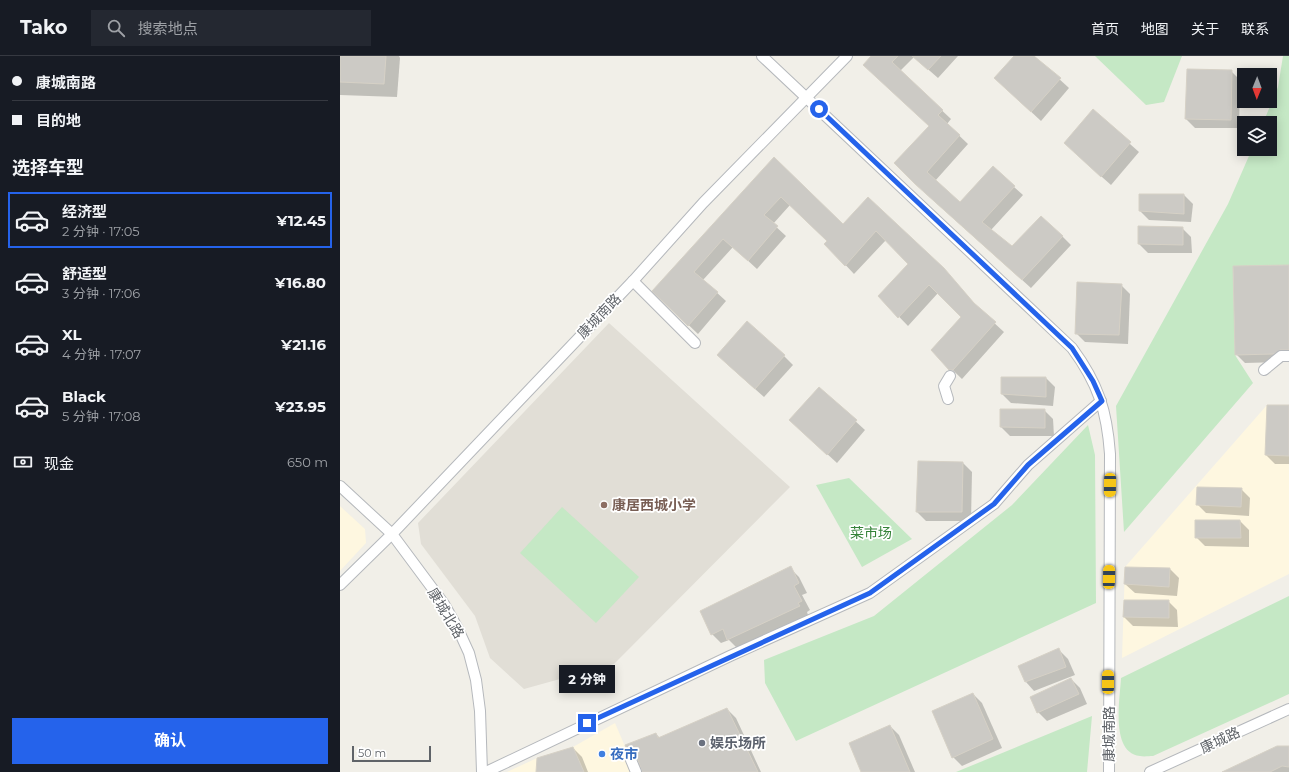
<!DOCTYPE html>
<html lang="zh">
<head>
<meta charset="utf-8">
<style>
	body { margin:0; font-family:Montserrat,"Noto Sans SC",sans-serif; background:#242831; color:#f1f3f6; height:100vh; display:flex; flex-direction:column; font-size:15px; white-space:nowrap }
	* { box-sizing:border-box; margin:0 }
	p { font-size:13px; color:#9ea1a6 }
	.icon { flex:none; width:22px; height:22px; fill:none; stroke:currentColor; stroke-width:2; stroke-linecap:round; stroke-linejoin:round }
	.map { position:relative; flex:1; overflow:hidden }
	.drawer { display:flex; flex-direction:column; background:#171b24; width:340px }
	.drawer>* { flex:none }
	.top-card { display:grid; align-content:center; height:88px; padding:0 12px; background:#171b24 }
	.needle { width:26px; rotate:181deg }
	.controls { position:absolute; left:897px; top:12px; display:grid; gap:8px }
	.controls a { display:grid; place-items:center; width:40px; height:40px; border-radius:0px; background:#171b24; box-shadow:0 2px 10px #0003; font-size:20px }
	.scale { position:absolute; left:12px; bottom:10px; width:79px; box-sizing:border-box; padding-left:4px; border:2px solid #5f6368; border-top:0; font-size:11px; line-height:14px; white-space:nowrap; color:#5f6368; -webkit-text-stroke:3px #fff; paint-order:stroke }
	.end { position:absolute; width:18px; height:18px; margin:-9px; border:5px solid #2563eb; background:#fff; box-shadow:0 0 0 2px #fff }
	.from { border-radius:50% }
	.bubble { position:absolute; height:28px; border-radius:0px; background:#171b24; box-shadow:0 2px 10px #0003; font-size:13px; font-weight:700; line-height:28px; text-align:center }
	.car { position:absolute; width:12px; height:24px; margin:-12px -6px; border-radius:5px; box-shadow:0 0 3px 1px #0007; background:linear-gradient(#f5c518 24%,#345 0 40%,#f5c518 0 76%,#345 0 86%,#f5c518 0) }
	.top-card b { display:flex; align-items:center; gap:14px; height:38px; font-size:15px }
	.top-card b+b { border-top:1px solid #363941 }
	.top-card i { width:10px; height:10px; background:#f1f3f6 }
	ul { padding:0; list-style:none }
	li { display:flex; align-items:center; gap:12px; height:56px; margin:0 8px 6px; padding:0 4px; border:2px solid transparent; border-radius:0px }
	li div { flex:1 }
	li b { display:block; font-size:15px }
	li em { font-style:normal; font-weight:700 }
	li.selected { border-color:#2563eb }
	li>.icon { width:36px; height:36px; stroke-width:1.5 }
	h2 { padding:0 12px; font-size:18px; line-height:48px }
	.pay { display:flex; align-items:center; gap:10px; height:44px; padding:0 12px; font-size:15px }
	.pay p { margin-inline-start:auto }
	.action { display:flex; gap:8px; margin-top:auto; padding:8px 12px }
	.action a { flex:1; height:46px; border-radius:0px; background:#2563eb; color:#fff; font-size:16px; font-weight:700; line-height:46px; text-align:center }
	header { display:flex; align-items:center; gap:24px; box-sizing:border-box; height:56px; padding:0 20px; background:#171b24; border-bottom:1px solid #363941 }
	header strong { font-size:19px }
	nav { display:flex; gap:22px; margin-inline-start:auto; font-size:14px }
	.search { width:280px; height:36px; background:#242831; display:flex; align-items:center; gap:10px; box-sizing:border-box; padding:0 14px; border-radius:0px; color:#9ea1a6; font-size:15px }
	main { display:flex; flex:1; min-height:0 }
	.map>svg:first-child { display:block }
	.commercial { fill:#fef7e0 }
	.education { fill:#e1ded6 }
	.green { fill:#c5e8c5 }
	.shadow { fill:#0003 }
	.building { fill:#cccac5; stroke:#d6d1c6 }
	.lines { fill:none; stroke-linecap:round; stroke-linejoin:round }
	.minor-casing { stroke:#b5b8bc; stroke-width:12 }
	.minor { stroke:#fff; stroke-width:10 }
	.route { stroke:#2563eb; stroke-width:5 }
	.education-dot { fill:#8d6e63; stroke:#fff; stroke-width:1.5 }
	.worship-dot { fill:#6b7280; stroke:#fff; stroke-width:1.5 }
	.shop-dot { fill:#3f7fe0; stroke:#fff; stroke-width:1.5 }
	.labels { text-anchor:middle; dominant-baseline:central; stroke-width:3.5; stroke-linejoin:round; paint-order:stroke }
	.street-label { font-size:14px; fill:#5f6368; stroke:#fff }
	.education-label { font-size:14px; font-weight:bold; fill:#785e54; stroke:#fff; text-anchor:start }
	.park-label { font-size:14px; fill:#348238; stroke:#fff }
	.worship-label { font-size:14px; font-weight:bold; fill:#5b616d; stroke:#fff; text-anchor:start }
	.shop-label { font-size:14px; font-weight:bold; fill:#366cbe; stroke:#fff; text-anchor:start }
</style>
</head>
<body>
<header>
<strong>Tako</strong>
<div class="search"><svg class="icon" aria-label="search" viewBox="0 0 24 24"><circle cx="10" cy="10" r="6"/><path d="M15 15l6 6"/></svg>搜索地点</div>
<nav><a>首页</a><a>地图</a><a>关于</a><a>联系</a></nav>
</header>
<main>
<section class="drawer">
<div class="top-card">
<b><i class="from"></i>康城南路</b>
<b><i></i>目的地</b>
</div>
<h2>选择车型</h2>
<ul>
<li class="selected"><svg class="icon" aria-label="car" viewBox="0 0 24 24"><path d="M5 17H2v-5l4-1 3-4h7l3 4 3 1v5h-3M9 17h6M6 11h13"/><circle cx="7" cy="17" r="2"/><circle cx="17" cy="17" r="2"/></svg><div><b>经济型</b><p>2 分钟 · 17:05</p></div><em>¥12.45</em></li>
<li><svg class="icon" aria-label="car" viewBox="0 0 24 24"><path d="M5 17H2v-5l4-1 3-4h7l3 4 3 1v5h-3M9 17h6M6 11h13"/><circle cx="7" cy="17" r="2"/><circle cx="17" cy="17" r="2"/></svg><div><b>舒适型</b><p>3 分钟 · 17:06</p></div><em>¥16.80</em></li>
<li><svg class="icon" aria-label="car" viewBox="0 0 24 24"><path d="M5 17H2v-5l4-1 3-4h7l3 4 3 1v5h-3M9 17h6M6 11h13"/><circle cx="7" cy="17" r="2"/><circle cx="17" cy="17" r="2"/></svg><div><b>XL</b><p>4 分钟 · 17:07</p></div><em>¥21.16</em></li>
<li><svg class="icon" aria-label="car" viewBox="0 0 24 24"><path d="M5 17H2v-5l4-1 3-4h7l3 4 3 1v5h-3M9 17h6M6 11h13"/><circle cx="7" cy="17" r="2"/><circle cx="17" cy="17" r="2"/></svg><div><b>Black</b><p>5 分钟 · 17:08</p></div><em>¥23.95</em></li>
</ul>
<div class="pay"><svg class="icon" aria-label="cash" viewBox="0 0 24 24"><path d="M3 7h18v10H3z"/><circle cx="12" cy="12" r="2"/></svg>现金<p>650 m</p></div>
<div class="action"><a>确认</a></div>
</section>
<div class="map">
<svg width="949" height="716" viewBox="0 0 949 716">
	<rect width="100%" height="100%" fill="#f1efe8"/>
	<g class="commercial">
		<polygon points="927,349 949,349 949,518 782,602 785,511"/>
		<polygon points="0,450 25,473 26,487 0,515"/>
		<polygon points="275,667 296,716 244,716 233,691"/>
		<polygon points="197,702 196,716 167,716"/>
	</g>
	<polygon class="education" points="269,267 450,431 274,608 184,633 150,602 135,560 81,488 78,467"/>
	<g class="green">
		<polygon points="755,0 842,0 824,46 806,49"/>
		<polygon points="943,0 949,0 949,209 893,211 895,299 913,327 784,476 776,350 888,148 912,93 930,93 930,67 923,67 938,31"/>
		<polygon points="748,369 755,399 756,547 456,685 425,627 424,604 534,560 672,449"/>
		<polygon points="509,422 572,483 522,511 476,429"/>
		<polygon points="222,451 299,521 256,567 180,497"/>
		<path d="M949,540v98l-136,62c-4,0 -9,1 -13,0 -30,-3 -20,-57 -19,-78z"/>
		<polygon points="752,660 747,716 616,716"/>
	</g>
	<g class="shadow">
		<polygon points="0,0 59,0 60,2 57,41 0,39"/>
		<polygon points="532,0 618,0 598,22 574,1 560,15 611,63 607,68 628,88 595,125 620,147 674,131 683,139 651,174 672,192 722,180 731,189 691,232 585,137 590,70"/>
		<polygon points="675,0 694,0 729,32 701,65 655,22"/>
		<polygon points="891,15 900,24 899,72 855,72 846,63"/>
		<polygon points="753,55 799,96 771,129 734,96"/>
		<polygon points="434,103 503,170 528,142 612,222 638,252 664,276 622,323 592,294 622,261 598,237 568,270 539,240 569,208 546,184 514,218 486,188 488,186 450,149 433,168 446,180 417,213 393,191 363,224 386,245 358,278 313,235"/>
		<polygon points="844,139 853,148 851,166 809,164 800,155"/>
		<polygon points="842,172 851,181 852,197 808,197 799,188"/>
		<polygon points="949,210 949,303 943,306 905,307 896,298"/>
		<polygon points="781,229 790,238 788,288 745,286 736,277"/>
		<polygon points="444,300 453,309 424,341 387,308"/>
		<polygon points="706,322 715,331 713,350 671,347 662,338"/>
		<polygon points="479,332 525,374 497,407 460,373"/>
		<polygon points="949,350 949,408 935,408 926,399"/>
		<polygon points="704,354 713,363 714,380 670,380 661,371"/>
		<polygon points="623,407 632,416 631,465 586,465 577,456"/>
		<polygon points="901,433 910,442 909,460 866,457 857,448"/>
		<polygon points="900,465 909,474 909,491 865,490 856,481"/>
		<polygon points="450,512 459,521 467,537 462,539 470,554 467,556 468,559 397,592 389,584 381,587 372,578"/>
		<polygon points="830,513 839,522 837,540 795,537 785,528"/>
		<polygon points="785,545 828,545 837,554 838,571 793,570 784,561"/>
		<polygon points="719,594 728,603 735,619 694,635 686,626 679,611"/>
		<polygon points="731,623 740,632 747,648 707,665 698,656"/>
		<polygon points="633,638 642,647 662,692 622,710 613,701"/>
		<polygon points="387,653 396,662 421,716 303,716 300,706 290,697 316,678 320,682"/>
		<polygon points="550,670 559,679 575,716 522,716"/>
		<polygon points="949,691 949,716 885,716"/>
		<polygon points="233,692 242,701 248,716 197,716"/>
	</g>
	<g class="building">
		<polygon points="0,0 46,0 44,28 0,26"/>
		<polygon points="531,0 558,0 552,6 603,54 598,59 620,79 587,116 620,146 653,110 675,130 642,166 672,190 701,160 723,180 682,224 575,128 554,107 589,70 523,9"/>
		<polygon points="572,0 601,0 588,14"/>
		<polygon points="674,0 694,0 721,22 691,56 654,22"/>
		<polygon points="847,13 892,14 891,64 845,63"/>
		<polygon points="753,53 791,86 761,121 724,87"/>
		<polygon points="434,101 503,168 528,141 604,212 634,247 656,266 613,314 609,314 591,294 621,261 589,229 558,262 538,240 568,208 536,175 505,210 484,188 487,185 441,141 424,159 438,170 408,205 383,183 354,216 378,236 348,270 312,235"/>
		<polygon points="799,138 844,138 844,158 799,155"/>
		<polygon points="798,170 843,171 843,189 798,188"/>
		<polygon points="949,209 949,294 940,294 934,298 895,299 893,210"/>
		<polygon points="737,226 782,228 779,279 735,278"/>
		<polygon points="407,265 445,299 415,333 377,299"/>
		<polygon points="661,321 706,321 706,341 661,338"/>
		<polygon points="479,331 517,364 487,399 449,364"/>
		<polygon points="927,349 949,349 949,400 925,399"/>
		<polygon points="660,353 705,353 705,372 660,371"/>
		<polygon points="578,405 623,406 622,456 576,456"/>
		<polygon points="857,431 902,432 901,451 856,449"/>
		<polygon points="855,464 900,464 901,482 855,482"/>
		<polygon points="451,510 459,527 454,530 462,545 458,547 460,550 387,584 383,573 371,579 360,555"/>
		<polygon points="785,511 830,512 829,531 784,528"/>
		<polygon points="784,544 829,544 829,562 783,561"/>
		<polygon points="719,592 726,611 685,626 678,610"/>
		<polygon points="731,622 739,638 697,657 690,641"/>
		<polygon points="633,637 653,683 612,702 592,655"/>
		<polygon points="387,652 418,716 302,716 297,701 292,698 289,698 285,689 316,677 318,682"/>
		<polygon points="550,669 570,716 521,716 509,687"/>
		<polygon points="937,690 949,690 949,711 942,710 930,716 882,716"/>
		<polygon points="233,691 244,716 196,716 197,702"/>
	</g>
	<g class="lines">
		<defs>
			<g id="minor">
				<path d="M422,0l310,292c26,35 35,63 38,106l-1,318"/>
				<polyline points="293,225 355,287"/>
				<polyline points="924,314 941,300 949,300"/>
				<polyline points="608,343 604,330 610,320"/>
				<polyline points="0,430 52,478 104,548 118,573 129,597 136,624 140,655 142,716"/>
				<polyline points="0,529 52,478 293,225 363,147 507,0"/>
				<polyline points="291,704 296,716"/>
				<polyline points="146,716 390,600 530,537 654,448 688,409 761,345"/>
				<polyline points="810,716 949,653"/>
			</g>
		</defs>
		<use href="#minor" class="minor-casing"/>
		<use href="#minor" class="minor"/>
	</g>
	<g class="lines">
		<polyline class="route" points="247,667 530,537 654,448 688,409 762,345 753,325 732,292 479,53"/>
	</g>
	<circle class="education-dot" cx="264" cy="449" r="4"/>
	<circle class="worship-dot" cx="362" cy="687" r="4"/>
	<circle class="shop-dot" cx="262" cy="698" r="4"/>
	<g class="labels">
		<g class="street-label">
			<text transform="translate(259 260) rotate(-46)">康城南路</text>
			<text transform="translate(106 557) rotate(59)">康城北路</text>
			<text transform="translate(769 678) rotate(-90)">康城南路</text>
			<text transform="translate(880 684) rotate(-25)">康城路</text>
		</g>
		<g class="education-label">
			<text x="272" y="449">康居西城小学</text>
		</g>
		<g class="park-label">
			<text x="531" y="477">菜市场</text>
		</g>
		<g class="worship-label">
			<text x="370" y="687">娱乐场所</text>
		</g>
		<g class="shop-label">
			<text x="270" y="698">夜市</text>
		</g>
	</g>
</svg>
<div class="controls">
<a><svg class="needle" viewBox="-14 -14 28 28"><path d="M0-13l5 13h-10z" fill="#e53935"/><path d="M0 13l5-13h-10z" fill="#9ea1a6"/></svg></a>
<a><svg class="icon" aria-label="layers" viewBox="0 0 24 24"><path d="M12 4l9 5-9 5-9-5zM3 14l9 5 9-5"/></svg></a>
</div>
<div class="scale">50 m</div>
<i class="end from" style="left:479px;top:53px"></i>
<i class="end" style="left:247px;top:667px"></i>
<div class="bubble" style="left:219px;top:609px;width:56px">2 分钟</div>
<i class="car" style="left:770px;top:429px;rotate:181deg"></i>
<i class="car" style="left:769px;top:521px;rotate:1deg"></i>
<i class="car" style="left:768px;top:626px;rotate:0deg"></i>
</div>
</main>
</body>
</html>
